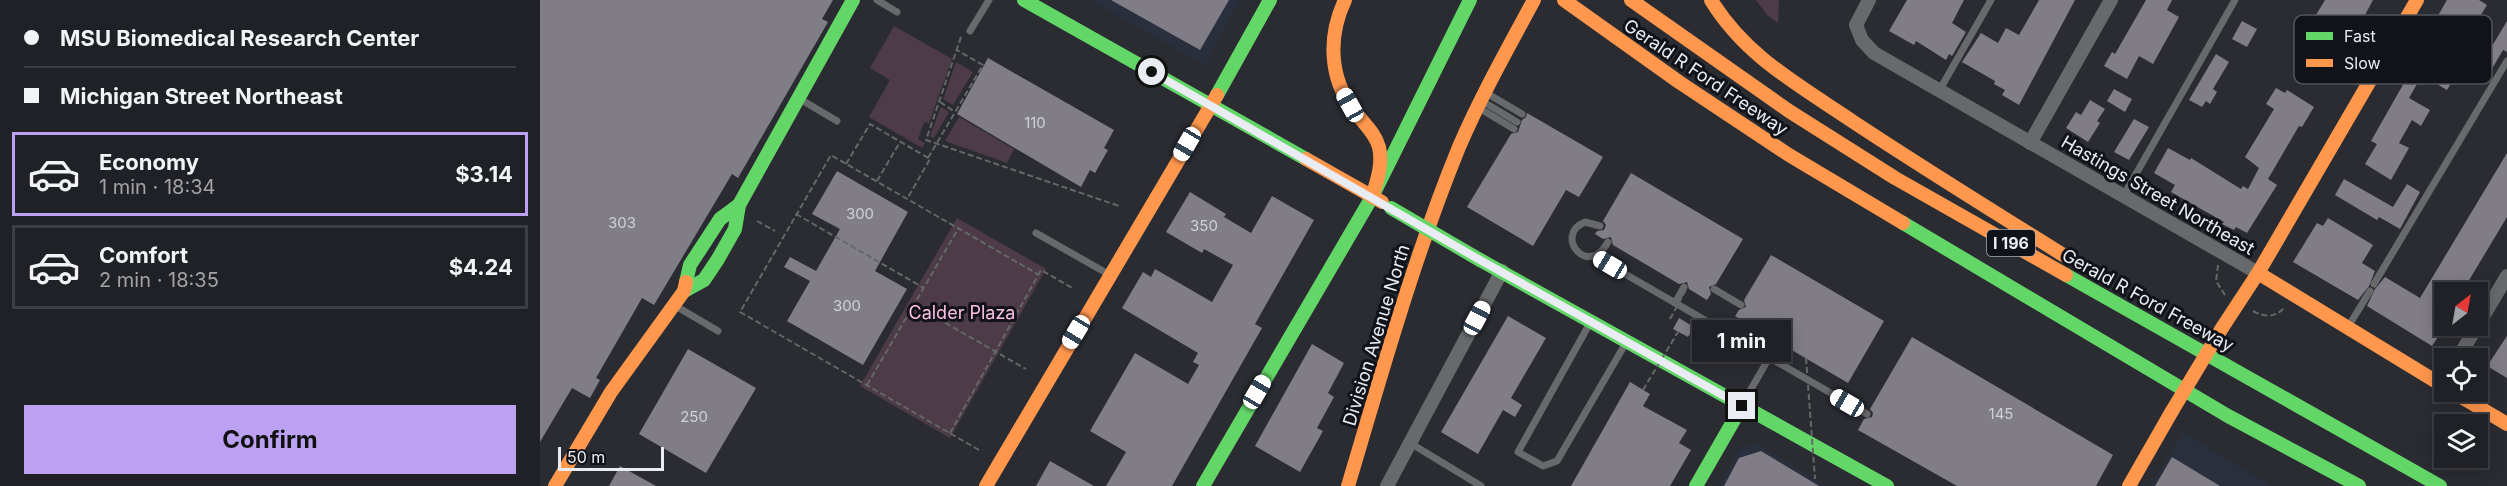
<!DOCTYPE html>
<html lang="en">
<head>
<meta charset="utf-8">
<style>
	body { margin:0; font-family:Inter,sans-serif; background:#28292e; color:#f1f3f6; height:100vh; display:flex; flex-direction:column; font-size:22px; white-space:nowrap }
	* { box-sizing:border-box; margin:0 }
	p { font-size:20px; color:#a2a3a7 }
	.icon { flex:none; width:33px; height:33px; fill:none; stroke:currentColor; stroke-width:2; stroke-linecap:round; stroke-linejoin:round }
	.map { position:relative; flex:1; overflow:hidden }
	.drawer { display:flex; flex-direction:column; background:#202126; width:540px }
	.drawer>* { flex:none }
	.hud { display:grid; align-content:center; height:132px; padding:0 24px; background:#202126 }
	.needle { width:39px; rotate:31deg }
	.tools { position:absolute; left:1894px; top:282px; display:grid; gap:12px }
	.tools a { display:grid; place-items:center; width:54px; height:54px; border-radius:0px; background:#202126; box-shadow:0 3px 15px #0003,0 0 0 2px #3d3e43; font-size:30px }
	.scale { position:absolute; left:18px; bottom:15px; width:106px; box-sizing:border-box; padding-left:6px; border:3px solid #e9ecf3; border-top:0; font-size:16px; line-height:21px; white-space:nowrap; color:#e9ecf3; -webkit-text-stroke:4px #121318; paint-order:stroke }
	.end { position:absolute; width:27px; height:27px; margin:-14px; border:8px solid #e9ecf3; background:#111; box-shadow:0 0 0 3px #111 }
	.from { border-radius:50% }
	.bubble { position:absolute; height:42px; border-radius:0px; background:#202126; box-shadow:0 3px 15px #0003,0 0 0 2px #3d3e43; font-size:20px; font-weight:700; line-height:42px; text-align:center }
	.car { position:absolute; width:18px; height:36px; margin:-18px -9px; border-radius:8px; box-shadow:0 0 4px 2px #0007; background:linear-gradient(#fff 24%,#345 0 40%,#fff 0 76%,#345 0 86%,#fff 0) }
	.hud b { display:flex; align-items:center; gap:21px; height:57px; font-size:22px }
	.hud b+b { border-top:2px solid #3d3e43 }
	.hud i { width:15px; height:15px; background:#f1f3f6 }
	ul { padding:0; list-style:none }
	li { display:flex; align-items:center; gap:18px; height:84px; margin:0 12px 9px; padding:0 12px; border:3px solid #3d3e43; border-radius:0px }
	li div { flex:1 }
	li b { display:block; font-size:22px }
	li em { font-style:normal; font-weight:700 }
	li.active { border-color:#bca0f2 }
	li>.icon { width:54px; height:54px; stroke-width:1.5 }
	.cta { display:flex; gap:12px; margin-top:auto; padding:12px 24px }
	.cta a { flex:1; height:69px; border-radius:0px; background:#bca0f2; color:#111; font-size:24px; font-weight:700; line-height:69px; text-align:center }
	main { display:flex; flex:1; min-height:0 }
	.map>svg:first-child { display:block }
	.built { fill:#2a2f3d }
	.green { fill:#4d3c47 }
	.building { fill:#807d87 }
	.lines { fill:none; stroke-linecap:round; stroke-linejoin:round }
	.path { stroke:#656769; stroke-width:2; stroke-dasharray:6 3; stroke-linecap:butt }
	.lane { stroke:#67696b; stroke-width:7 }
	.street { stroke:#67696b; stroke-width:14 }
	.fast { stroke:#63d668; stroke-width:14 }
	.slow { stroke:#ff974d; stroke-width:14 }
	.path-bridge { stroke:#656769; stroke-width:2; stroke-dasharray:6 3; stroke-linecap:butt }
	.fast-bridge { stroke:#63d668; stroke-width:14 }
	.slow-bridge { stroke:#ff974d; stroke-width:14 }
	.route { stroke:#e9ecf3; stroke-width:8 }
	.labels { text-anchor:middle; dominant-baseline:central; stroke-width:6; stroke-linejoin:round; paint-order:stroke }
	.number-label { font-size:15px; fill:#cfd0d8 }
	.shield { fill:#121318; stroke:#a8abb1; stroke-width:1.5 }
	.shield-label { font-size:16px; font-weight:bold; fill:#e9ecf3 }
	.street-label { font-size:18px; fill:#e9ecf3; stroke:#121318 }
	.park-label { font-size:18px; fill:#fbbfe3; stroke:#121318 }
	.key { fill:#121318; stroke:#52545a; stroke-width:1.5 }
	.key-label { font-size:16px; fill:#e9ecf3 }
</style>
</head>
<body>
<main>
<section class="drawer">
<div class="hud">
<b><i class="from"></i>MSU Biomedical Research Center</b>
<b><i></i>Michigan Street Northeast</b>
</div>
<ul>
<li class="active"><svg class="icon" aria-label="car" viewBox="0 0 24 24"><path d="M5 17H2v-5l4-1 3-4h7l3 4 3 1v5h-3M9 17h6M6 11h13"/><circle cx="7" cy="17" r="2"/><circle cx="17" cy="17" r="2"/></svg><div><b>Economy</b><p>1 min · 18:34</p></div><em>$3.14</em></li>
<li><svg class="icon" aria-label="car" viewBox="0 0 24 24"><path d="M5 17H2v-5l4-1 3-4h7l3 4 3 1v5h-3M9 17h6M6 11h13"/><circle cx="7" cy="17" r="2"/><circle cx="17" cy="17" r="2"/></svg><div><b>Comfort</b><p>2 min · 18:35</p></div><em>$4.24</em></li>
</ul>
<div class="cta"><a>Confirm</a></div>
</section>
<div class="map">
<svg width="1967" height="486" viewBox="0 0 1967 486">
	<rect width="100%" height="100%" fill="#2a2c32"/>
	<g class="built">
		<polygon points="550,0 700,0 664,65"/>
		<polygon points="1643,432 1732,486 1610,486"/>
		<polygon points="1216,442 1286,486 1179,486 1199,450"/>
	</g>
	<g class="green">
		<polygon points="1216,0 1239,0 1238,23 1227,15"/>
		<polygon points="354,26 412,59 389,123 384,122 378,139 385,143 382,148 329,117 350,80 330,68"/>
		<polygon points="416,62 433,72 413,105 403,99"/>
		<polygon points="401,107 409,112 394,138 390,136"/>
		<polygon points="419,117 474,149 467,163 405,141"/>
		<polygon points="417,218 506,269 410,438 320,386"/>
	</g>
	<g class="building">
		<polygon points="0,0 293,0 282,19 288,22 198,178 192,174 114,305 102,298 56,378 60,380 50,398 32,388 0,442"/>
		<polygon points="571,0 689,0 660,50"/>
		<polygon points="1367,0 1424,0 1412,23 1426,32 1412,56 1409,54 1406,60 1376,41 1374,45 1349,31"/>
		<polygon points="1499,0 1535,0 1479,105 1462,95 1465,90 1454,84 1455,81 1422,62 1441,33 1458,43 1466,28 1479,35"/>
		<polygon points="1606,0 1632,0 1627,10 1639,17 1613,64 1599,56 1587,79 1564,66 1572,52 1575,54"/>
		<polygon points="1785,0 1833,0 1805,52 1809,55 1802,65 1762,38"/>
		<polygon points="1907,0 1939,0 1947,5 1906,71 1915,77 1907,90 1882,75 1869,98 1890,110 1881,126 1872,120 1859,143 1869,148 1851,180 1825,164 1837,144 1831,141 1885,46 1883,45 1899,20 1896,19"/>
		<polygon points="1702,21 1717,29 1707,47 1692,39"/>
		<polygon points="1967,21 1967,52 1963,50 1946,79 1936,73"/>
		<polygon points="1676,54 1689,62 1673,89 1677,92 1670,104 1666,101 1662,107 1649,100"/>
		<polygon points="448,58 574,130 564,148 568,150 555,173 550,170 541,187 417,114"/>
		<polygon points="1736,88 1745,93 1747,90 1774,107 1762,127 1759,126 1728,179 1737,185 1707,233 1696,227 1694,230 1682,224 1684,222 1631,192 1635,185 1614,173 1628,148 1650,160 1651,158 1701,189 1703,186 1708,189 1719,168 1705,157 1734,109 1726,104"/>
		<polygon points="1574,89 1592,99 1585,112 1567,101"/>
		<polygon points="1550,100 1565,109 1557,121 1560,123 1548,142 1526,128 1536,112 1541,115"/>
		<polygon points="987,113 1063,157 1039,197 1026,190 993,246 927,207 971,134 978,132 982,120 986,117"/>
		<polygon points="1594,119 1609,127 1589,160 1574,152"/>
		<polygon points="1967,153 1967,217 1922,292 1905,292 1905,326 1892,346 1827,306 1835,289 1845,277 1880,298"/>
		<polygon points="297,171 368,212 335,271 367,289 323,365 247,321 270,281 244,267 250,257 276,271 300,229 272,214"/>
		<polygon points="1091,173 1203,239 1176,284 1169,287 1171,294 1167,300 1149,289 1147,282 1139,284 1073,245 1071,237 1063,239 1055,234 1057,231 1064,230 1066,225 1063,221"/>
		<polygon points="1804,179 1853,207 1867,184 1880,192 1860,229 1839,217 1837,220 1795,195"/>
		<polygon points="650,192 686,214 684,217 711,233 732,196 774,220 715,324 722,328 632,486 566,486 586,452 550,431 595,353 648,384 659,365 653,362 658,353 582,308 603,272 611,277 615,269 672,302 693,265 664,249 662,253 626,232"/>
		<polygon points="1788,218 1833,245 1822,263 1835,271 1829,286 1818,300 1753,262 1777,223 1783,226"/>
		<polygon points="1231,255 1344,321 1308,383 1228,336 1225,328 1218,330 1195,316 1199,310 1206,307 1204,300"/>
		<polygon points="968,316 1006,338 971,398 982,405 975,417 963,410 938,454 901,432"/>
		<polygon points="1139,318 1154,327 1148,337 1133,329"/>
		<polygon points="1967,336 1967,378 1947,366"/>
		<polygon points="1372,337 1573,455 1556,486 1417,486 1318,430 1324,419 1332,417 1333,413 1330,409"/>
		<polygon points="772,344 804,363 788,393 794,397 777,428 783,431 760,472 715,446"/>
		<polygon points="148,349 216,388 166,473 99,434"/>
		<polygon points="1090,382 1110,394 1103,406 1147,430 1139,443 1151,450 1130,486 1031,486"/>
		<polygon points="1221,451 1279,486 1184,486 1199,458"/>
		<polygon points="1632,457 1680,486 1615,486"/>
		<polygon points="510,461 554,486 496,486"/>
		<polygon points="80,466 116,486 69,486"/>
	</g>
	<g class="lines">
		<g class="path">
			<polyline points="421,37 386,140 579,206"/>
			<polyline points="400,102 415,112"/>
			<polyline points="388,158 443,65 417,50"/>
			<polyline points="306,164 330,124 390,159 367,199"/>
			<polyline points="337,181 360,142"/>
			<polyline points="256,214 384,288"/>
			<polyline points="217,221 235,231"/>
			<polyline points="1678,265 1676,281 1685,295"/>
			<polyline points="374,305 486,369"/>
			<path d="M1713,311c11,6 22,7 31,-3"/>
			<polyline points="327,385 418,229"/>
			<polyline points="410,433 501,270 532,288"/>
			<polyline points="439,450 200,312 291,155 499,275"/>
		</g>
		<g class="lane">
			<polyline points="337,0 357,12"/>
			<polyline points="430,31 449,0"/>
			<polyline points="1399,91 1451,0"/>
			<polyline points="948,94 982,114"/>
			<polyline points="260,99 297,121"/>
			<polyline points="942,101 977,122"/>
			<polyline points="939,108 974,129"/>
			<polyline points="1584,195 1695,0"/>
			<path d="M1060,226l-15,-4c-32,13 3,57 23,20"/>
			<polyline points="496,233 570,275"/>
			<polyline points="1054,256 1327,414"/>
			<polyline points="1834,284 1967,61"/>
			<polyline points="1174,289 1201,305"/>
			<polyline points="1135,303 1144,287"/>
			<polyline points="134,305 178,331"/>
			<polyline points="1050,323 978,452 1003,466 1017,461 1087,341"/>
			<polyline points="1808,327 1830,291"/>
			<polyline points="1217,351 1223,333"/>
			<polyline points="1203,403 1229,358"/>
			<polyline points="870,443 941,486"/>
		</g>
		<g class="street">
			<polyline points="1329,0 1316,25 1322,40 1334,53 1718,273"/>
			<polyline points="1490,143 1571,0"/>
			<polyline points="1938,325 1967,276"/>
			<polyline points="1918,358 1937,326"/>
			<polyline points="847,486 962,271"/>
		</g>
		<g class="fast">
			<polyline points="484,0 766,159"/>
			<polyline points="677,95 730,0"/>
			<polyline points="1363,223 1688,416 1819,486"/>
			<polyline points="940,260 1347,486"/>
			<polyline points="1526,275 1900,486"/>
			<polyline points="146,282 150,265 180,219 199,205"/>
			<polyline points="144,291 164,280 178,259 195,229 199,205 313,0"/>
			<polyline points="663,486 832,197 930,0"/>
			<polyline points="1156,486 1202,406"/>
		</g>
		<g class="slow">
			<path d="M805,0c-17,36 -16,77 8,109 9,13 22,23 26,38 4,17 -2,34 -7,50"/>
			<polyline points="1024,0 1139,82 1249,155 1363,223"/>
			<polyline points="1091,0 1249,111 1355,178 1526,275"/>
			<path d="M1171,0c34,56 88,85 141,121 71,47 144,92 216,137"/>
			<polyline points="766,159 842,202"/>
			<polyline points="1718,273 1905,387"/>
			<polyline points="1682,328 1718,273 1877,0"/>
			<polyline points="1913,392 1967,424"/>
			<polyline points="15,486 71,392 144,291 146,282"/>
			<polyline points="446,486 677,95"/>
			<path d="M808,486c34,-114 66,-229 111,-339 22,-51 49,-99 75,-147"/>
			<polyline points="1589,486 1632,411"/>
		</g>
		<g class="path-bridge">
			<polyline points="1130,319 1147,288"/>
			<polyline points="1266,358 1275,479"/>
			<polyline points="1103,390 1138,332"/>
		</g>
		<polyline class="fast-bridge" points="851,208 940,260"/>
		<polyline class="slow-bridge" points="1632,411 1682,328"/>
	</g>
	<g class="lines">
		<polyline class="route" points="612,72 940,260 1202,406"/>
	</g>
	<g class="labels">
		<g class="number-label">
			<text x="495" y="122">110</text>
			<text x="320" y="213">300</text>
			<text x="82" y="222">303</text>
			<text x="664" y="225">350</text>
			<text x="307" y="305">300</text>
			<text x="1461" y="413">145</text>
			<text x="154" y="416">250</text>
		</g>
		<rect class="shield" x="1447" y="230" width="48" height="26" rx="4.5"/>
		<g class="shield-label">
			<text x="1471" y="243">I 196</text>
		</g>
		<g class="street-label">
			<text transform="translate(1166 77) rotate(34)">Gerald R Ford Freeway</text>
			<text transform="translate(1618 195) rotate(30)">Hastings Street Northeast</text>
			<text transform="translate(1608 300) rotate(29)">Gerald R Ford Freeway</text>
			<text transform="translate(836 335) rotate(-73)">Division Avenue North</text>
		</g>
		<g class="park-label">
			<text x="422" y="312">Calder Plaza</text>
		</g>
	</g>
	<rect x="1754" y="15" width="198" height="69" rx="9" class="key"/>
	<rect x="1766" y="32" width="27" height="8" fill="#63d668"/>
	<rect x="1766" y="59" width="27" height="8" fill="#ff974d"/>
	<g class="key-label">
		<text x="1804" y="42">Fast</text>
		<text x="1804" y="69">Slow</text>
	</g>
</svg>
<div class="tools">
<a><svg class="needle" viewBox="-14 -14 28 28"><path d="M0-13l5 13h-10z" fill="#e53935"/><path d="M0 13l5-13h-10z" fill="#a2a3a7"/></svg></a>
<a><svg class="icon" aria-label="locate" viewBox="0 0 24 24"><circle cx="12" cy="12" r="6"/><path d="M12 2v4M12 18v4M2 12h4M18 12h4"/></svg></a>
<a><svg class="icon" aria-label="layers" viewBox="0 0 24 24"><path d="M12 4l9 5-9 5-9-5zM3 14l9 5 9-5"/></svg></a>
</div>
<div class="scale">50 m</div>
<i class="end from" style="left:612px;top:72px"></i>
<i class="end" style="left:1202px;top:406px"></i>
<div class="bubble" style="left:1152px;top:320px;width:99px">1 min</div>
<i class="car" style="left:810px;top:105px;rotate:331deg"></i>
<i class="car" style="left:647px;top:144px;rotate:210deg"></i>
<i class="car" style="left:1070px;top:265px;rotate:301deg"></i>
<i class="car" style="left:937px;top:318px;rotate:28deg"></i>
<i class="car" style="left:536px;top:332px;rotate:211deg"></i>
<i class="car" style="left:717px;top:392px;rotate:30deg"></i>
<i class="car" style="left:1307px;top:403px;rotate:300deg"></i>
</div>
</main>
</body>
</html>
